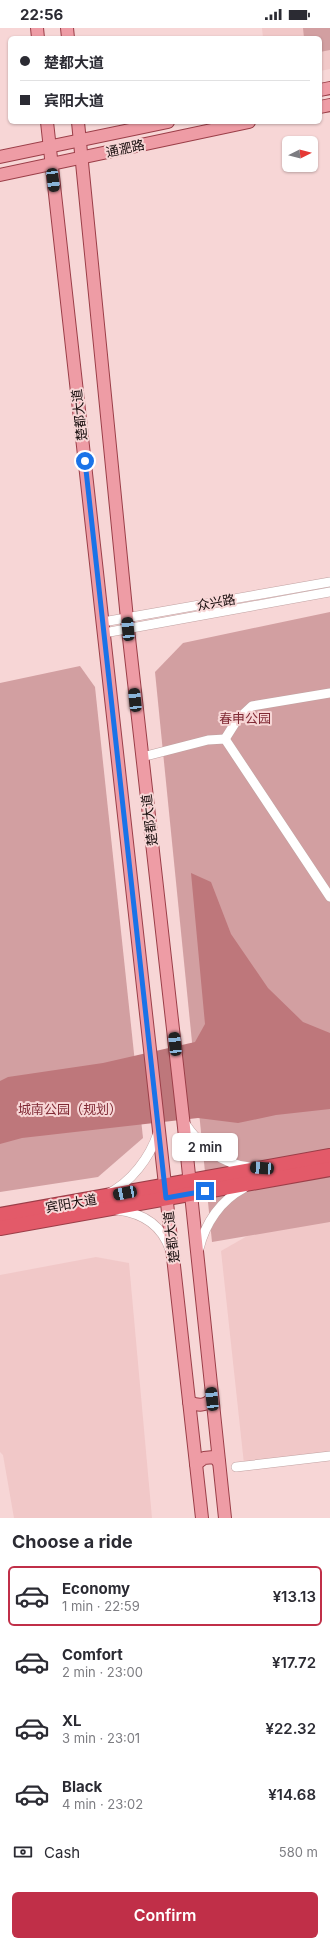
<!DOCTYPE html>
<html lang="en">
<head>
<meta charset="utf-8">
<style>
	body { margin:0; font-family:Inter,"Noto Sans SC",sans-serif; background:#f7f7f7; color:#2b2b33; height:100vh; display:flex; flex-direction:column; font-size:15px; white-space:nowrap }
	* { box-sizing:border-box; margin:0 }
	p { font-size:13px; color:#7c7c81 }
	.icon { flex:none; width:22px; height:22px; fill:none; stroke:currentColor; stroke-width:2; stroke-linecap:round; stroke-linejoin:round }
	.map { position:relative; height:1490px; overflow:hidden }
	.drawer { display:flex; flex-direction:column; background:#fff; flex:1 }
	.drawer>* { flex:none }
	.hud { position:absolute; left:8px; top:8px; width:314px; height:88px; border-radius:6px; box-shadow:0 1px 3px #0004; display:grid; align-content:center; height:88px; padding:0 12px; background:#fff }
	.needle { width:26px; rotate:84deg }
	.controls { position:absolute; left:282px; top:108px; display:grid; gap:8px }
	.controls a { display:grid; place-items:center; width:36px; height:36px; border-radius:6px; background:#fff; box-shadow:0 1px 3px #0004; font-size:20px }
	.end { position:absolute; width:18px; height:18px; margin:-9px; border:5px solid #1a73e8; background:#fff; box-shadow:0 0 0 2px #fff }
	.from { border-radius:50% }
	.bubble { position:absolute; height:28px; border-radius:6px; background:#fff; box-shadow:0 1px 3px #0004; font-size:13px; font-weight:600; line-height:28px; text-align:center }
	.car { position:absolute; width:12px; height:24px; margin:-12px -6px; border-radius:5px; box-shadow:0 0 3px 1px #0007; background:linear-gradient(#222 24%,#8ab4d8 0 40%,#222 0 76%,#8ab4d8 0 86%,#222 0) }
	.hud b { display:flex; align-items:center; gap:14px; height:38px; font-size:15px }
	.hud b+b { border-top:1px solid #e1e1e2 }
	.hud i { width:10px; height:10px; background:#2b2b33 }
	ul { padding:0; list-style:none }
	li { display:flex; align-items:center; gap:12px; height:60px; margin:0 8px 6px; padding:0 4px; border:2px solid transparent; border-radius:6px }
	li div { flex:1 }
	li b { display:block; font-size:15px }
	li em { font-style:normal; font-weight:600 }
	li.active { border-color:#c02f48 }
	li>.icon { width:36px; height:36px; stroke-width:1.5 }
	h2 { padding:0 12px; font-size:18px; line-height:48px }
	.pay { display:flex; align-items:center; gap:10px; height:44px; padding:0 12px; font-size:15px }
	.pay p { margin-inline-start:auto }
	.action { display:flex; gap:8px; margin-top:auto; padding:8px 12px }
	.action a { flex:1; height:46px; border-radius:6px; background:#c02f48; color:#fff; font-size:16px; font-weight:600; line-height:46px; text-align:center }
	.status { display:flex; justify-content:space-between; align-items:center; height:28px; padding:0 20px; background:#fff; direction:ltr }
	.status svg { height:11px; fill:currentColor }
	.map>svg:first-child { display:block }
	.built { fill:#f1c8c8 }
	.green { fill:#d29fa1 }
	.water { fill:#be777b }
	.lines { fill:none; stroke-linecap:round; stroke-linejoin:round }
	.minor-casing { stroke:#c1a2a2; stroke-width:10 }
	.major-casing { stroke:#9b3e48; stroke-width:14 }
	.highway-casing { stroke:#9b3e48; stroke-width:16 }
	.minor { stroke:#fff; stroke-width:9 }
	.major { stroke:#ee9ca5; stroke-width:12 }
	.highway { stroke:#e35a69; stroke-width:14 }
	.route { stroke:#1a73e8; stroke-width:5 }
	.labels { text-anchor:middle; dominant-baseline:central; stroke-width:4; stroke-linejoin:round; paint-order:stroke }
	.street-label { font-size:13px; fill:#150b0b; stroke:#f7d6d6 }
	.park-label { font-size:13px; fill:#802a35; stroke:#f7d6d6 }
</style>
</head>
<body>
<div class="status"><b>22:56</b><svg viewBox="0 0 49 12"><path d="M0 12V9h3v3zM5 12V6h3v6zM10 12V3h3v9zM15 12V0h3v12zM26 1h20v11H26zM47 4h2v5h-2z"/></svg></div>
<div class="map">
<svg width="330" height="1490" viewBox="0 0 330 1490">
	<rect width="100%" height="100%" fill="#f7d6d6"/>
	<g class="built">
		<polygon points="262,0 330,0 330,41 320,43 320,10 263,10"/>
		<polygon points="330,1184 330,1426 244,1436 221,1223 270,1195"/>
		<polygon points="96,1229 129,1235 152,1490 14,1490 3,1427 0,1424 0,1247"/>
	</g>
	<g class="green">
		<polygon points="303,0 330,0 330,22 320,24 320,10 304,10"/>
		<polygon points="330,584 330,1194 212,1214 155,644 183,615"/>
		<polygon points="80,638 95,659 143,1110 98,1149 0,1164 0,655"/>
	</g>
	<polygon class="water" points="191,845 211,854 231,906 268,960 303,994 330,1005 330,1081 276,1087 238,1095 198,1090 22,1110 0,1116 0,1053 8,1049 103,1035 195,1014 205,996"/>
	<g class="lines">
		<defs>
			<g id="minor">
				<polyline points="103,594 330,554"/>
				<polyline points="104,605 330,564"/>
				<polyline points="225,711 237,692 252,678 330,665"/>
				<polyline points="142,729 208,712 225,711 330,869"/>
				<path d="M184,1094c15,23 38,43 66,45"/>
				<path d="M107,1166c24,-11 43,-37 51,-61"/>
				<path d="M117,1182c25,3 45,15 53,40"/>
				<path d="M199,1221c6,-26 22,-49 45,-61"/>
				<polyline points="236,1439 330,1428"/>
			</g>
			<g id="major">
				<polyline points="37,0 38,10"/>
				<polyline points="67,0 68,10"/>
				<polyline points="320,62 330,60"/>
				<polyline points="320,79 330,77"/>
				<polyline points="47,94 202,1490"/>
				<polyline points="78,94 128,601 183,1090 225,1490"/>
				<polyline points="0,129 168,94"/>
				<polyline points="0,147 249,94"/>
				<path d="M189,1374c10,4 16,4 23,-3"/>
				<polyline points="196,1436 204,1430 214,1429 219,1434"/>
			</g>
			<g id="highway">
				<polyline points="0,1187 330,1128"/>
				<polyline points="0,1200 330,1141"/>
			</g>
		</defs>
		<use href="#minor" class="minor-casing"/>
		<use href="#major" class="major-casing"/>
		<use href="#highway" class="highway-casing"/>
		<use href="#minor" class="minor"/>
		<use href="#major" class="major"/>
		<use href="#highway" class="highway"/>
	</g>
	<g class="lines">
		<polyline class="route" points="85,433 166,1170 205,1163"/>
	</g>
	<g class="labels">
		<g class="street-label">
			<text transform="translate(125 120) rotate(-12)">通淝路</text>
			<text transform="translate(79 387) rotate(-96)">楚都大道</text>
			<text transform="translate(216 574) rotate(-10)">众兴路</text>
			<text transform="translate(149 792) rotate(-97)">楚都大道</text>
			<text transform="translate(71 1175) rotate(-10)">宾阳大道</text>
			<text transform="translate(171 1209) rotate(-97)">楚都大道</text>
		</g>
		<g class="park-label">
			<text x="245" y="690">春申公园</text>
			<text x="70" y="1081">城南公园（规划）</text>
		</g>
	</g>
</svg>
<div class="controls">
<a><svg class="needle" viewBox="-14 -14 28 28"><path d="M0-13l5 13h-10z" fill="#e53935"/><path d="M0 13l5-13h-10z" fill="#7c7c81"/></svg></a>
</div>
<i class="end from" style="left:85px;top:433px"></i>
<i class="end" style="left:205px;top:1163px"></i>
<div class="bubble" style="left:172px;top:1105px;width:66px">2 min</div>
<i class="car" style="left:53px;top:152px;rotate:173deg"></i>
<i class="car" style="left:128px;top:601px;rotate:355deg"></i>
<i class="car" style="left:135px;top:672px;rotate:354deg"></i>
<i class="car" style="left:175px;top:1016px;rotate:354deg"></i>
<i class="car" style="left:262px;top:1140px;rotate:274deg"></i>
<i class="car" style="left:125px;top:1165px;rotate:259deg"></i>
<i class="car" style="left:212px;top:1371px;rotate:354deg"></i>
<div class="hud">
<b><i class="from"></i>楚都大道</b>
<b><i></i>宾阳大道</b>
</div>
</div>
<section class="drawer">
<h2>Choose a ride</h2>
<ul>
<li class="active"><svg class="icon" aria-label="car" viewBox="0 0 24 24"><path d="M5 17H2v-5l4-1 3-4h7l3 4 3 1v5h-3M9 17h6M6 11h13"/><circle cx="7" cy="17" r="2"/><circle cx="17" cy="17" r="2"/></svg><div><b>Economy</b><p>1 min · 22:59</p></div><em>¥13.13</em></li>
<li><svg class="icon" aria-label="car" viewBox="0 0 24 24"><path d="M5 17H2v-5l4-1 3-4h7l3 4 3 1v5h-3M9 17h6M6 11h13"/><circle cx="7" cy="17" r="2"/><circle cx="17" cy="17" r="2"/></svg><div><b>Comfort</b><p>2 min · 23:00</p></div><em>¥17.72</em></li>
<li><svg class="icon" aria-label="car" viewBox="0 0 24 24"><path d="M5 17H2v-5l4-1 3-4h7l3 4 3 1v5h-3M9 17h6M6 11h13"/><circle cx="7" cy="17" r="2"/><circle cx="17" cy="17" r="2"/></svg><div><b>XL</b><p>3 min · 23:01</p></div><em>¥22.32</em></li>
<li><svg class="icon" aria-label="car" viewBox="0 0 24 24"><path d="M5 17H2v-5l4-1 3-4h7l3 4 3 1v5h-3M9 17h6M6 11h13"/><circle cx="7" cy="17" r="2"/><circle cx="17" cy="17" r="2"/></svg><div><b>Black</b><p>4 min · 23:02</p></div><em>¥14.68</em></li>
</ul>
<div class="pay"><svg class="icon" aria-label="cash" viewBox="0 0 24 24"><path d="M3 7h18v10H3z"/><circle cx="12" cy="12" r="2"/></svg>Cash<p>580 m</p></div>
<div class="action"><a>Confirm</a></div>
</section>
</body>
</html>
